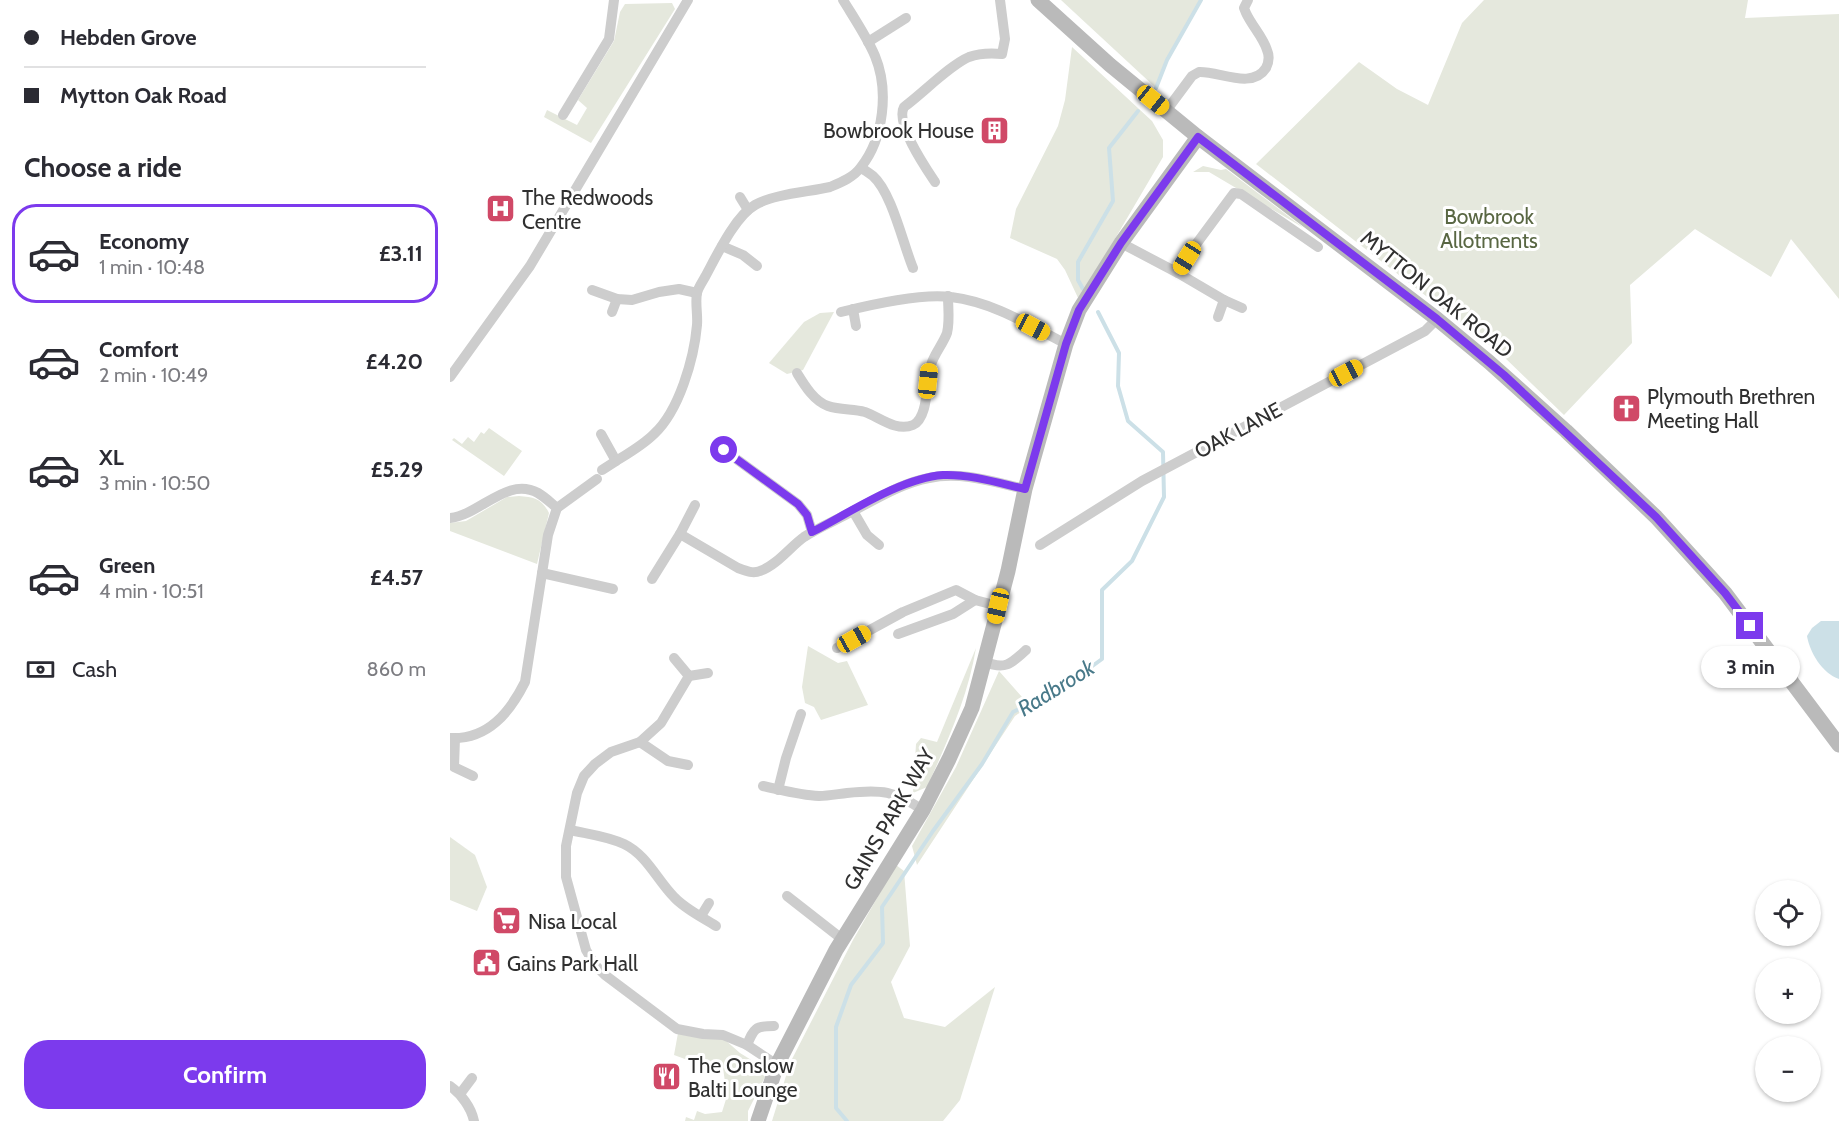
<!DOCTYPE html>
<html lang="en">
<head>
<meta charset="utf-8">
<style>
	body { margin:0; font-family:Cabin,sans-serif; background:#f2f2f3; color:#2b2b33; height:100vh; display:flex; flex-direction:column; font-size:22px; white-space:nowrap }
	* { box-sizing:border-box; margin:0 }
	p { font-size:20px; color:#7c7c81 }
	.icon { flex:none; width:33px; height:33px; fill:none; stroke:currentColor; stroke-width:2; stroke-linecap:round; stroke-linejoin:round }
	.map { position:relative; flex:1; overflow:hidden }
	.details { display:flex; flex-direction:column; background:#fff; width:450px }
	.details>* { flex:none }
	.banner { display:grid; align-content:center; height:132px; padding:0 24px; background:#fff }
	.controls { position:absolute; left:1305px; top:880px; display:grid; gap:12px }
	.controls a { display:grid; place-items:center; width:66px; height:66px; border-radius:50%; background:#fff; box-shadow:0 2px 4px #0004; font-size:30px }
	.end { position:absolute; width:27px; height:27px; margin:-14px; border:8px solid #7c3aed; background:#fff; box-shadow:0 0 0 3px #fff }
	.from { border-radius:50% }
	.bubble { position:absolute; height:42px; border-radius:21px; background:#fff; box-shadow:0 2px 4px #0004; font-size:20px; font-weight:700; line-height:42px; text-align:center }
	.car { position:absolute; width:18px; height:36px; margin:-18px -9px; border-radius:8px; box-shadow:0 0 4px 2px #0007; background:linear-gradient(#f5c518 24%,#345 0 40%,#f5c518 0 76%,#345 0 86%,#f5c518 0) }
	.banner b { display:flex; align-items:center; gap:21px; height:57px; font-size:22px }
	.banner b+b { border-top:2px solid #e1e1e2 }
	.banner i { width:15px; height:15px; background:#2b2b33 }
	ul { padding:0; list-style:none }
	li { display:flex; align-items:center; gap:18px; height:99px; margin:0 12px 9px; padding:0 12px; border:3px solid transparent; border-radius:24px }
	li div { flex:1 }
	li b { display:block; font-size:22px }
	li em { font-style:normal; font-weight:700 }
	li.selected { border-color:#7c3aed }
	li>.icon { width:54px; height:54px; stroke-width:1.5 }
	h2 { padding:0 24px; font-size:27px; line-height:72px }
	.pay { display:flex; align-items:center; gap:15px; height:66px; padding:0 24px; font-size:22px }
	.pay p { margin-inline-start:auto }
	.cta { display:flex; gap:12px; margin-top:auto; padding:12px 24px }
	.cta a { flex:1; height:69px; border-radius:24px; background:#7c3aed; color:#fff; font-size:24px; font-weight:700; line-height:69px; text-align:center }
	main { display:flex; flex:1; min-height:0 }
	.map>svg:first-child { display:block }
	.green { fill:#e5e8dd }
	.water { fill:#cce0e7 }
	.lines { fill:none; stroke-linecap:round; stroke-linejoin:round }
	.stream { stroke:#cce0e7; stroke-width:4 }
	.street { stroke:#cdcdcd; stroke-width:10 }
	.secondary { stroke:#bababa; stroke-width:15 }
	.route { stroke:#7c3aed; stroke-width:8 }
	.labels { text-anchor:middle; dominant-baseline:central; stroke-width:6; stroke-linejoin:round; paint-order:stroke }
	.poi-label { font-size:21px; fill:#303030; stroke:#fff; text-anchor:start }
	.park-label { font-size:21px; fill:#596743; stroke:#fff }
	.street-label { font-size:21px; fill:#303030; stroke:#fff }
	.water-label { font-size:22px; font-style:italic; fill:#487989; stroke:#fff }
</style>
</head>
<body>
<main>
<section class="details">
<div class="banner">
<b><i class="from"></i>Hebden Grove</b>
<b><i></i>Mytton Oak Road</b>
</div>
<h2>Choose a ride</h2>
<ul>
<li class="selected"><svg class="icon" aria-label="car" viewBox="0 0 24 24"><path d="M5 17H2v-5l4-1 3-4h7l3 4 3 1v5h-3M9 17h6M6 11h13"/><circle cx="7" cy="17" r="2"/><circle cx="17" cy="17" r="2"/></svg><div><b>Economy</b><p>1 min · 10:48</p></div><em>£3.11</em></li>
<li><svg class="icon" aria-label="car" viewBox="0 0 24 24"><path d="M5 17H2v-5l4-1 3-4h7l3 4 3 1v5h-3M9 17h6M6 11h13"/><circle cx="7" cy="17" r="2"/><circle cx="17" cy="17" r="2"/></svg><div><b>Comfort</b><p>2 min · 10:49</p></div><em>£4.20</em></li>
<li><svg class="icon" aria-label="car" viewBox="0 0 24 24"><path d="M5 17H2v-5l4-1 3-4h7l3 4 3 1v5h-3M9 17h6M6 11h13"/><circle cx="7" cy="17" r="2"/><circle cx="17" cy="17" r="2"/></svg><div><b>XL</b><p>3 min · 10:50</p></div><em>£5.29</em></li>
<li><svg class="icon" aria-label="car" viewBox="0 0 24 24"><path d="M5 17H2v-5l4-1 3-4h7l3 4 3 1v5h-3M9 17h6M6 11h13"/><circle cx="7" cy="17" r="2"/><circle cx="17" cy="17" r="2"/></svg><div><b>Green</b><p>4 min · 10:51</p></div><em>£4.57</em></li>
</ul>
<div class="pay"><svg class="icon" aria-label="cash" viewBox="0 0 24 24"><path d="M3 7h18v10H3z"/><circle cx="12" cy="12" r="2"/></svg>Cash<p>860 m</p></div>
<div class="cta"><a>Confirm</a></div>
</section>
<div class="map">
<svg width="1389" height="1121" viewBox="0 0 1389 1121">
	<rect width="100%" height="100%" fill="#fff"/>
	<g class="green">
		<polygon points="611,0 751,0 716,60 706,88"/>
		<polygon points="1034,0 1298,0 1295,18 1389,14 1389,299 1341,239 1321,277 1245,229 1180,285 1182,343 1114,415 1052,355 806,164 909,62 947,89 978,105 1012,23"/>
		<polygon points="222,3 225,9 141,143 94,117 97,110 127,125 137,108 128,100 164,41 170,12 175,4"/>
		<polygon points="622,47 702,121 713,140 713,157 629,300 615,270 607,259 560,238 566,209 608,126 615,100"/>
		<polygon points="753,166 771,170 776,169 854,228 759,172 743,172"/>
		<polygon points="384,312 353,370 337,374 319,363 354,322 370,313"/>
		<polygon points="39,428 72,451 54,476 2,440 4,438 12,444 18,437 24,442 31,432 34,434"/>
		<path d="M69,496c15,1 23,3 30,17l-12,51 -87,-33v-8l16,-2 41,-24z"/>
		<polygon points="358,646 388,663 397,661 418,705 371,720 364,707 355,703 352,687"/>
		<path d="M526,648c-8,49 -29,94 -49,139l-14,6 3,-49 5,-6 16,4z"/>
		<polygon points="549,671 580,706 565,716 467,865 462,846 506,767"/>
		<polygon points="0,837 25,855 37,887 27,911 0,900"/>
		<polygon points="446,865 454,871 460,946 441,982 454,1018 495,1027 545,987 510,1100 493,1121 322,1121 340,1063 403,940"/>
		<polygon points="228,1033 274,1039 290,1053 311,1066 315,1077 298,1111 298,1121 235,1121 236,1117 244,1120 247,1111 255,1114 272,1112 277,1096 273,1068 243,1062 224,1055"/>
	</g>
	<path class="water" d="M1371,621h18v58c-17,-6 -29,-26 -32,-43l5,-8z"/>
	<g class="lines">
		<g class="stream">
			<polyline points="706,88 717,60 751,0"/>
			<polyline points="633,289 628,280 628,262 663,201 659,148 688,111"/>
			<polyline points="397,1121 386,1108 386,1027 401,985 433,943 432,907 483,831 532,764 563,712 615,686 652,659 652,590 682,561 714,497 713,452 678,421 668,386 669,353 648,312"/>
		</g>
		<g class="street">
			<polyline points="418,42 456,18"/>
			<path d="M716,111l26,-35 7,-4c20,-1 53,18 67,-4 3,-6 4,-11 1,-18 -4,-13 -15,-24 -21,-37l-2,-5 4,-8"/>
			<polyline points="113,115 159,39 164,0"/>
			<path d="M411,168c4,2 8,5 12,8 19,17 30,68 40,92"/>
			<path d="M485,182c-10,-15 -40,-59 -31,-75 18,-13 46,-42 65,-50 11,-4 22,-4 33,-3l3,-15 -5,-39"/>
			<polyline points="290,197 298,210"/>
			<polyline points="671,243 728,273 774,300 792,308"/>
			<polyline points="272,246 293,255 307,266"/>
			<polyline points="728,273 747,243 784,193 791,194 868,247"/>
			<polyline points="142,290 167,299 182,300 209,292 229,289 247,293"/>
			<polyline points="403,309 406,326"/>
			<polyline points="162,312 167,299"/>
			<path d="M391,312c28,-7 82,-19 110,-15 42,5 78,28 115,47"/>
			<polyline points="768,317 774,300"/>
			<path d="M347,373c8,13 17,28 31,33 12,4 25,3 37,6 14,5 31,20 48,13 16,-7 13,-45 18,-60 3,-11 12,-21 16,-32 3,-12 1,-25 1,-37"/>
			<polyline points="0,377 80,266 238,0"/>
			<path d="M151,434l15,27c13,-8 27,-16 38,-27 25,-23 40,-75 43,-109 1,-10 -2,-22 0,-32 1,-5 6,-12 8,-16 11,-20 30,-61 50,-72 19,-11 53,-13 75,-18 12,-5 24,-10 31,-20 23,-29 28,-77 14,-111 -8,-19 -21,-38 -32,-56"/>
			<polyline points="274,450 348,504 357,515 362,532"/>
			<polyline points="152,470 166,461"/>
			<polyline points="107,508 147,479"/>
			<polyline points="403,511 417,535 429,545"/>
			<path d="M0,518c30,-3 57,-42 88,-25 7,4 13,10 19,15l-9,27 -23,147c-15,30 -37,58 -75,56"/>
			<path d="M230,534l58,34c8,3 15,6 22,3 17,-6 30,-24 44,-34 15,-10 33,-17 49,-26 25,-13 49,-28 76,-33 32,-7 65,4 96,11"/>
			<polyline points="590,545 692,481 975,331 987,319"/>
			<polyline points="92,573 163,589"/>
			<polyline points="202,579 230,534 245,505"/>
			<polyline points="448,634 503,614 525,600"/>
			<polyline points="387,648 453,612 506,590 525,600 548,606"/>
			<polyline points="224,658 239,676 258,673"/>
			<path d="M535,662c20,8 26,2 41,-12"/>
			<polyline points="239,676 211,723 190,742 161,752 145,764 134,776 127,793 116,846 116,877 136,950 145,965 155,975 227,1029 253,1034 273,1035 297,1045 327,1065"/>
			<polyline points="5,738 4,767 23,776"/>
			<polyline points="190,742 218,761 238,765"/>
			<path d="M313,786c19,4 37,9 56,10 9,0 19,-2 28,-3 35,-4 47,-2 76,17"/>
			<polyline points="328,790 336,758 351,714"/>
			<path d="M120,830c18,4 37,6 54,14 23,11 33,36 50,53 11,12 28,20 42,29"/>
			<polyline points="337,896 392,939"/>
			<polyline points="251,916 259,903"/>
			<path d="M297,1045c7,-17 8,-19 27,-19"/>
			<path d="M0,1086c11,8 21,21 24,35"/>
			<polyline points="10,1094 22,1078"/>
		</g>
		<g class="secondary">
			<polyline points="588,0 660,65 748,137 987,319 1039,362 1116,431 1206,517 1275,593 1389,745"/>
			<polyline points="308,1121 327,1065 386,950 473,810 499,759 522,708 558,571 575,489 616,344 629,310 671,243 748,137"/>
		</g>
	</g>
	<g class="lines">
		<path class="route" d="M274,450l74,54 9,11 5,17c37,-19 89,-54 131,-57 27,-1 56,8 82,14l41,-145 13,-34 42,-67 77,-106 239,182 67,56 152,142 69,76 25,33"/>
	</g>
	<defs>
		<symbol id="building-square" viewBox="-11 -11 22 22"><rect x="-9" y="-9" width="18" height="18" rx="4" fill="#d04967" stroke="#fff"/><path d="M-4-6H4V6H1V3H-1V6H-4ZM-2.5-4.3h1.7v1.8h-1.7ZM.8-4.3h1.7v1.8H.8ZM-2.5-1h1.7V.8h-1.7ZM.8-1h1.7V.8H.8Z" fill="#fff"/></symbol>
		<symbol id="hospital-square" viewBox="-11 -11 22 22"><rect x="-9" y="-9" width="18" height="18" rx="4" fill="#d04967" stroke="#fff"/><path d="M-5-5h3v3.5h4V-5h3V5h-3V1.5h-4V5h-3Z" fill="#fff"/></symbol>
		<symbol id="church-square" viewBox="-11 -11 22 22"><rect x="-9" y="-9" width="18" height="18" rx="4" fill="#d04967" stroke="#fff"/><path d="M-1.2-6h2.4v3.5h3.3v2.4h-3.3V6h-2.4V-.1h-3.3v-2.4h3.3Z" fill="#fff"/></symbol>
		<symbol id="supermarket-square" viewBox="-11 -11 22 22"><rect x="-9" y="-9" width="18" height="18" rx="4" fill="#d04967" stroke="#fff"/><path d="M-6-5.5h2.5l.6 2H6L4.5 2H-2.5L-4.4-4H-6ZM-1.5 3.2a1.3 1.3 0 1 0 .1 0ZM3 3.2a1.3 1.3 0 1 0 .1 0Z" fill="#fff"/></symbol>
		<symbol id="civic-square" viewBox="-11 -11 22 22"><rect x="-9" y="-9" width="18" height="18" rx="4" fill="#d04967" stroke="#fff"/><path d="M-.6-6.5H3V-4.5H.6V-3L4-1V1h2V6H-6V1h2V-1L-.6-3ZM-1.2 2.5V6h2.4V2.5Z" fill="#fff"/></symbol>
		<symbol id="restaurant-square" viewBox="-11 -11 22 22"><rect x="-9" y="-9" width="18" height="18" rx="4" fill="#d04967" stroke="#fff"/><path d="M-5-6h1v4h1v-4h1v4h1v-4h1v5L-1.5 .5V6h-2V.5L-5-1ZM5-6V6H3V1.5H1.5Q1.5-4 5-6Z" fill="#fff"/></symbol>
	</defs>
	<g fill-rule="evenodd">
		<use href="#building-square" x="528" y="114" width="33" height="33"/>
		<use href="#hospital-square" x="34" y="192" width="33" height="33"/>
		<use href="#church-square" x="1160" y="392" width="33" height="33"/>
		<use href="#supermarket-square" x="40" y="904" width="33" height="33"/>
		<use href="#civic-square" x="20" y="946" width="33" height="33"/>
		<use href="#restaurant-square" x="200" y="1060" width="33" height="33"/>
	</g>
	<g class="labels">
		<g class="poi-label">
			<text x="524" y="130" text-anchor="end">Bowbrook House</text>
			<text x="72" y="197">The Redwoods<tspan x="72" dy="24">Centre</tspan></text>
			<text x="1197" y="396">Plymouth Brethren<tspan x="1197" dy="24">Meeting Hall</tspan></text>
			<text x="78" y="921">Nisa Local</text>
			<text x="57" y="963">Gains Park Hall</text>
			<text x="238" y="1065">The Onslow<tspan x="238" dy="24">Balti Lounge</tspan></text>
		</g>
		<g class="park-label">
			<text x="1039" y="216">Bowbrook<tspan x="1039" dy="24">Allotments</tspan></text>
		</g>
		<g class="street-label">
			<text transform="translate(987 294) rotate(39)">MYTTON OAK ROAD</text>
			<text transform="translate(788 430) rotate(-28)">OAK LANE</text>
			<text transform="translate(439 819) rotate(-60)">GAINS PARK WAY</text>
		</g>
		<g class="water-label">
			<text transform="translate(606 688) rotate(-32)">Radbrook</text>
		</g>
	</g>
</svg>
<div class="controls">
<a><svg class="icon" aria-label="locate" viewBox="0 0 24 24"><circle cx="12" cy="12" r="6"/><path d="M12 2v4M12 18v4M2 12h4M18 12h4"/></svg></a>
<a>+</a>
<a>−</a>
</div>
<i class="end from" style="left:274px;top:450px"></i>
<i class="end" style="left:1300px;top:626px"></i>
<div class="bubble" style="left:1251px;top:646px;width:99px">3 min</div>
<i class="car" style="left:703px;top:100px;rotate:129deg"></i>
<i class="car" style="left:737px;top:258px;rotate:212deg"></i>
<i class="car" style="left:583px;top:327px;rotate:118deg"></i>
<i class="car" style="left:896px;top:373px;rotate:62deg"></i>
<i class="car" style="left:478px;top:381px;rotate:6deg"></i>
<i class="car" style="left:548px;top:606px;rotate:193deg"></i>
<i class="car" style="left:404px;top:639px;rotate:61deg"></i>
</div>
</main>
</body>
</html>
